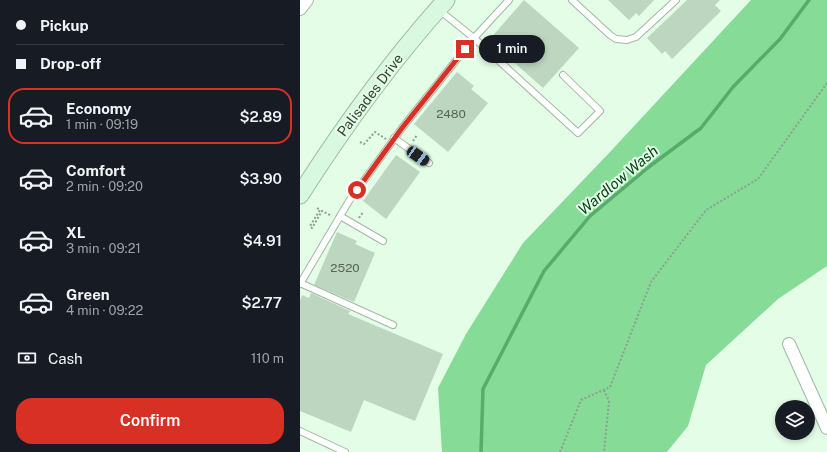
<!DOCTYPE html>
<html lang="en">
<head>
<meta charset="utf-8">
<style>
	body { margin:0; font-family:"Public Sans",sans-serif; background:#20242c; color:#f1f3f6; height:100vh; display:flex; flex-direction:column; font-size:15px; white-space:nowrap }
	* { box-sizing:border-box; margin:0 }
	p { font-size:13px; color:#9ea1a6 }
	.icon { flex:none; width:22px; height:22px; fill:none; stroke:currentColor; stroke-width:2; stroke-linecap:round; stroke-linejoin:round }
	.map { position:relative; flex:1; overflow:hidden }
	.panel { display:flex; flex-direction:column; background:#171b24; width:300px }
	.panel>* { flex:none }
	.banner { display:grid; align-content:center; height:88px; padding:0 16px; background:#171b24 }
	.fabs { position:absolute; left:475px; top:400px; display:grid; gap:8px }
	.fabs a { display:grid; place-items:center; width:40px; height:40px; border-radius:50%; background:#171b24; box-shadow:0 2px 6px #0003; font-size:20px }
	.end { position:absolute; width:18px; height:18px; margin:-9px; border:5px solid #d93025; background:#fff; box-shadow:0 0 0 2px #fff }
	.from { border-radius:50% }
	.bubble { position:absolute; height:28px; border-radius:14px; background:#171b24; box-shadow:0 2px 6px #0003; font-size:13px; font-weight:600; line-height:28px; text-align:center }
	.car { position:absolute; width:12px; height:24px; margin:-12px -6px; border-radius:5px; box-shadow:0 0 3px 1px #0007; background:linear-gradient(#222 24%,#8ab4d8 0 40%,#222 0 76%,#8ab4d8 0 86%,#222 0) }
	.banner b { display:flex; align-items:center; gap:14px; height:38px; font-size:15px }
	.banner b+b { border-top:1px solid #363941 }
	.banner i { width:10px; height:10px; background:#f1f3f6 }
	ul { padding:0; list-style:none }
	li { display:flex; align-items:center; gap:12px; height:56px; margin:0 8px 6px; padding:0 8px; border:2px solid transparent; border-radius:16px }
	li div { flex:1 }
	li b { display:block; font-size:15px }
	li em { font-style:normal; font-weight:600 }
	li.current { border-color:#d93025 }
	li>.icon { width:36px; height:36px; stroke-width:1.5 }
	.pay { display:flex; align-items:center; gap:10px; height:44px; padding:0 16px; font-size:15px }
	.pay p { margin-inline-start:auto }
	.cta { display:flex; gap:8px; margin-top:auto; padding:8px 16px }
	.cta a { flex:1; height:46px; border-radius:16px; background:#d93025; color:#fff; font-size:16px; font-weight:600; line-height:46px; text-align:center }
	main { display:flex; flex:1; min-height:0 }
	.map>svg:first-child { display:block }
	.green { fill:#86db97 }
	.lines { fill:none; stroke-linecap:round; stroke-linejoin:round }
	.stream { stroke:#57ac6a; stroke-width:3.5 }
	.building { fill:#bdd6c0 }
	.lane-casing { stroke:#a0b8a4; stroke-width:8 }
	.street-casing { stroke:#a0b8a4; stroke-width:14 }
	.secondary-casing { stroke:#a0b8a4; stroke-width:19 }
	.path { stroke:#8ea090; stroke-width:2; stroke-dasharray:2 2; stroke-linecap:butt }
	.lane { stroke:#fff; stroke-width:6 }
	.street { stroke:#fff; stroke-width:12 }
	.secondary { stroke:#d8f9e0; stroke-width:17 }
	.route { stroke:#d93025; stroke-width:5 }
	.labels { text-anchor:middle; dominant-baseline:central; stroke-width:4; stroke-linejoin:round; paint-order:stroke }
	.number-label { font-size:12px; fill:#576558 }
	.street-label { font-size:14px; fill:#353f36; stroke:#e3fde6 }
	.water-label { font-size:15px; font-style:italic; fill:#004217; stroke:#e3fde6 }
</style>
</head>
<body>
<main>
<section class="panel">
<div class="banner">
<b><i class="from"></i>Pickup</b>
<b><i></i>Drop-off</b>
</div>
<ul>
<li class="current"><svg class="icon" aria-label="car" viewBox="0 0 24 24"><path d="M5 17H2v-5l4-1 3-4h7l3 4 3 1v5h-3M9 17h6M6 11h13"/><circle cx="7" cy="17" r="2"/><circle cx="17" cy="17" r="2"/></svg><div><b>Economy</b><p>1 min · 09:19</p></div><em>$2.89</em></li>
<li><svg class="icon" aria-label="car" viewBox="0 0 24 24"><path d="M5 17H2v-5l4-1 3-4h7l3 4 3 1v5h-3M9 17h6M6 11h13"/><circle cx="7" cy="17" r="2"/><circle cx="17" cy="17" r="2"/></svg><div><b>Comfort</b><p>2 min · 09:20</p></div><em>$3.90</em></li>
<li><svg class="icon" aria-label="car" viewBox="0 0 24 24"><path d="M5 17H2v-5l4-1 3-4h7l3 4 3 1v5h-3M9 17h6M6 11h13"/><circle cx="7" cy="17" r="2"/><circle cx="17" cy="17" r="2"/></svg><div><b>XL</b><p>3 min · 09:21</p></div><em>$4.91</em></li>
<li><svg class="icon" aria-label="car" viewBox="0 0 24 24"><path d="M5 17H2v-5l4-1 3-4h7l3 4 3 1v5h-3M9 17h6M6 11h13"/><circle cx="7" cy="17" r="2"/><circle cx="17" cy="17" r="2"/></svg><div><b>Green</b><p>4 min · 09:22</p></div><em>$2.77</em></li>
</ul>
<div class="pay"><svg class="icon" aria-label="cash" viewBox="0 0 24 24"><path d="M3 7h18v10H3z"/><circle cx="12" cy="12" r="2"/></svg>Cash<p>110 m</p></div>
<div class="cta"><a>Confirm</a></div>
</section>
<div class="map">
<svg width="527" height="452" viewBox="0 0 527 452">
	<rect width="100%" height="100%" fill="#e3fde6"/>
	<polygon class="green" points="451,0 527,0 527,266 478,299 406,365 388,426 367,452 142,452 138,388 166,334 223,243 310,152"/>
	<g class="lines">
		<polyline class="stream" points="181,452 183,389 244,271 290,216 350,166 401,128 433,87 480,39 509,0"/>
	</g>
	<g class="building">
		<polygon points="224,0 279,48 243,88 189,40"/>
		<polygon points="308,0 354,0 339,16 336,13 329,20"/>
		<polygon points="387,0 420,0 415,5 421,11 372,59 365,51 362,54 347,38"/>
		<polygon points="157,72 174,86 171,89 188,103 148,152 114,124"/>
		<polygon points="96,155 120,172 86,219 63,201"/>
		<polygon points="37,232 57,241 55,244 75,253 54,302 14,285"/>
		<polygon points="11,293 50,311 48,314 143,354 115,421 64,400 51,432 0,411 0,300 2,295 9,298"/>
	</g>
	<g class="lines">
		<defs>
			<g id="lane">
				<polyline points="272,0 310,35 316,39 327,40 336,37 376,0"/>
				<polyline points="139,10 174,38 278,133 300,111 263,75"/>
				<polyline points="94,138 129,163"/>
				<polyline points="40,216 83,241"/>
				<polyline points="0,283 93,325"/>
				<polyline points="0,284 49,201 102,128 174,38 209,0"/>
				<polyline points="0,431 45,452"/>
			</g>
			<g id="street">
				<polyline points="0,9 7,0"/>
				<polyline points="489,344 527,428"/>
			</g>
			<path id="secondary" d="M0,195c44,-69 92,-135 146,-195"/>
		</defs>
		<use href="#lane" class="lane-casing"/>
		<use href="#street" class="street-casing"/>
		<use href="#secondary" class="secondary-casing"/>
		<g class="path">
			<polyline points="113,141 117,135"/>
			<polyline points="60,142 64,144 75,132 86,139"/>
			<polyline points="17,208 20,210 10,226 12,228 22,211 32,216"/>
			<polyline points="59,218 63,212"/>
			<polyline points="304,390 309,401 304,452"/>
			<polyline points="260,452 281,400 310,387 351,282 406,210 458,179 527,83"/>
		</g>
		<use href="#lane" class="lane"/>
		<use href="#street" class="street"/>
		<use href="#secondary" class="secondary"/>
	</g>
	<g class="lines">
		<polyline class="route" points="57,190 102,128 165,49"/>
	</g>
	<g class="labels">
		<g class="number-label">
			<text x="151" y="114">2480</text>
			<text x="45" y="268">2520</text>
		</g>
		<g class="street-label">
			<text transform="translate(70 95) rotate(-53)">Palisades Drive</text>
		</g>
		<g class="water-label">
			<text transform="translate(318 180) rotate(-40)">Wardlow Wash</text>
		</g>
	</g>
</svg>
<div class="fabs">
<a><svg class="icon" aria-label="layers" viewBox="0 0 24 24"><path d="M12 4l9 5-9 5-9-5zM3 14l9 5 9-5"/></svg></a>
</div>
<i class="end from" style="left:57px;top:190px"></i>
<i class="end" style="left:165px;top:49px"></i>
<div class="bubble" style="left:179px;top:35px;width:66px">1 min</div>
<i class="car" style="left:118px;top:156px;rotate:125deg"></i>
</div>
</main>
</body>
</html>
